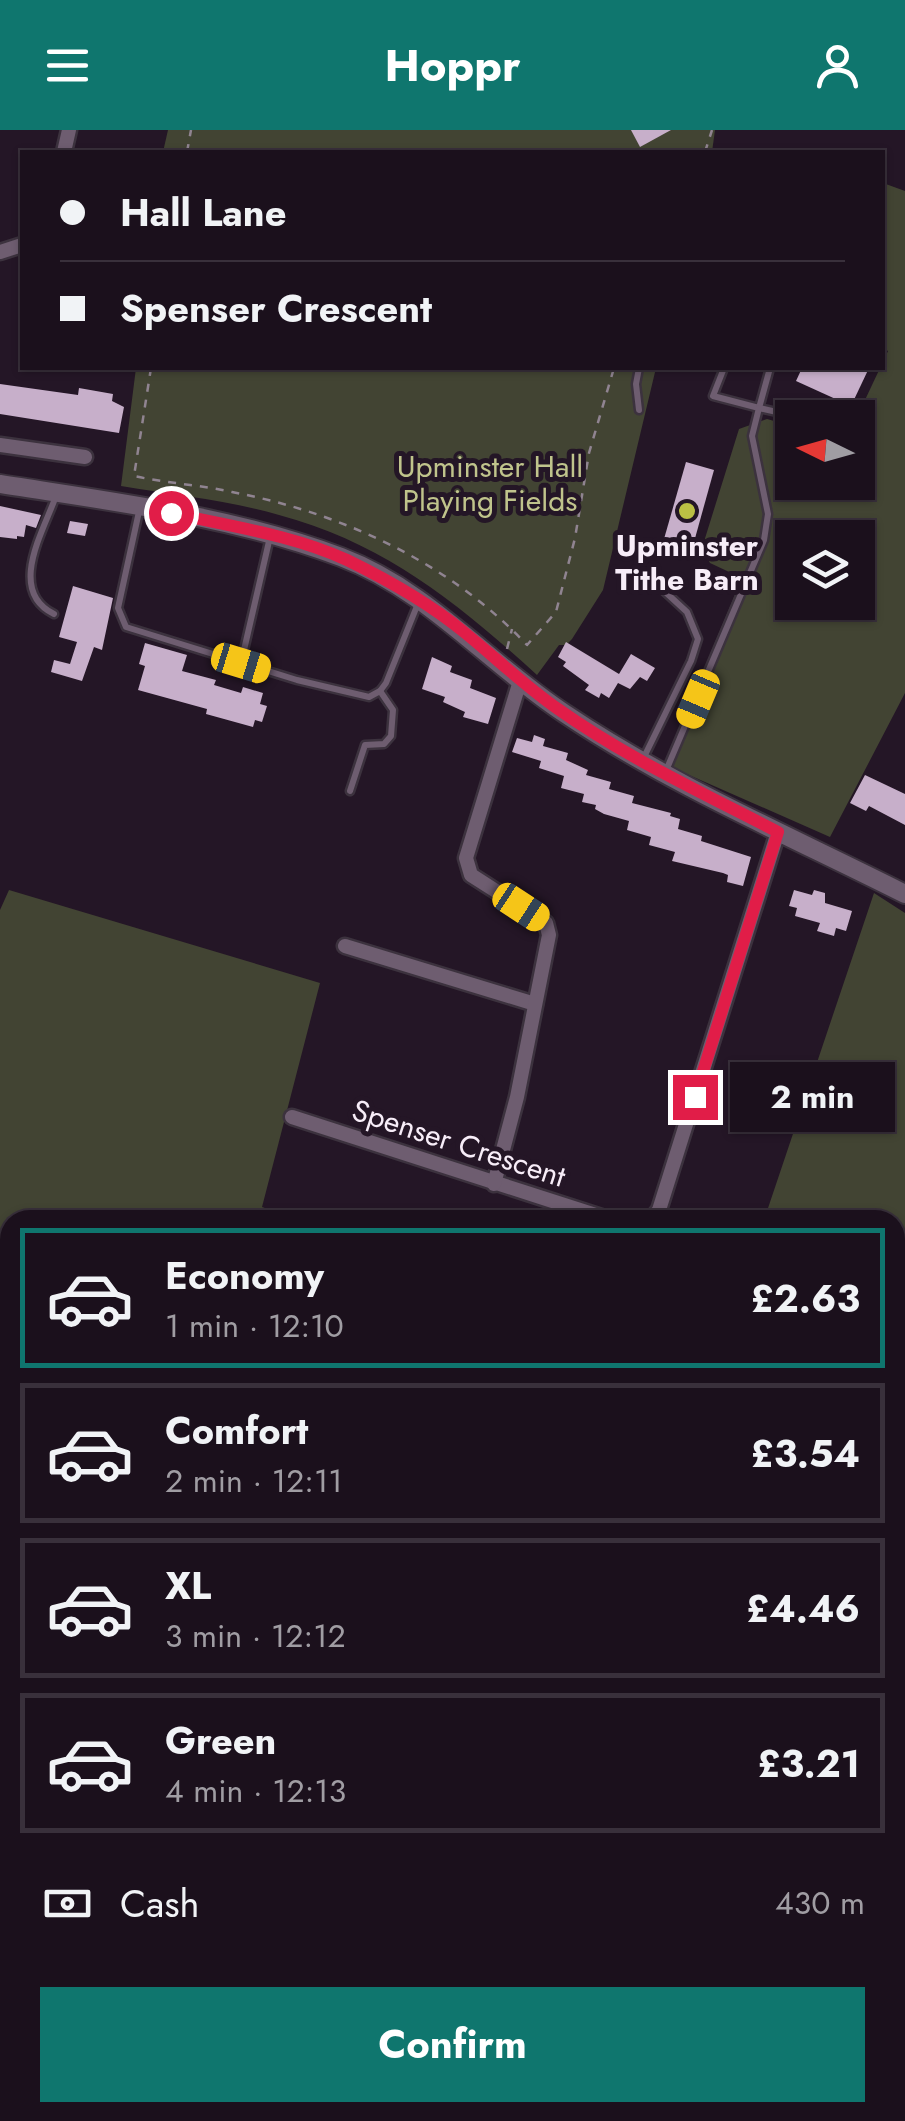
<!DOCTYPE html>
<html lang="en">
<head>
<meta charset="utf-8">
<style>
	body { margin:0; font-family:Jost,sans-serif; background:#241925; color:#f1f3f6; height:100vh; display:flex; flex-direction:column; font-size:38px; white-space:nowrap }
	* { box-sizing:border-box; margin:0 }
	p { font-size:32px; color:#a09da3 }
	.icon { flex:none; width:55px; height:55px; fill:none; stroke:currentColor; stroke-width:2; stroke-linecap:round; stroke-linejoin:round }
	.map { position:relative; flex:1; overflow:hidden }
	.panel { position:absolute; left:0px; top:1080px; width:905px; height:912px; display:flex; flex-direction:column; background:#1b101c; border-radius:30px 30px 0 0; box-shadow:0 2px 8px #0004,0 0 0 2px #39303b }
	.panel>* { flex:none }
	.hud { position:absolute; left:20px; top:20px; width:865px; height:220px; border-radius:0px; box-shadow:0 2px 8px #0004,0 0 0 2px #39303b; display:grid; align-content:center; height:220px; padding:0 40px; background:#1b101c }
	.needle { width:65px; rotate:275deg }
	.tools { position:absolute; left:775px; top:270px; display:grid; gap:20px }
	.tools a { display:grid; place-items:center; width:100px; height:100px; border-radius:0px; background:#1b101c; box-shadow:0 2px 8px #0004,0 0 0 2px #39303b; font-size:50px }
	.end { position:absolute; width:45px; height:45px; margin:-22px; border:12px solid #e11d48; background:#fff; box-shadow:0 0 0 5px #fff }
	.from { border-radius:50% }
	.bubble { position:absolute; height:70px; border-radius:0px; background:#1b101c; box-shadow:0 2px 8px #0004,0 0 0 2px #39303b; font-size:32px; font-weight:700; line-height:70px; text-align:center }
	.car { position:absolute; width:30px; height:60px; margin:-30px -15px; border-radius:12px; box-shadow:0 0 8px 2px #0007; background:linear-gradient(#f5c518 24%,#345 0 40%,#f5c518 0 76%,#345 0 86%,#f5c518 0) }
	.hud b { display:flex; align-items:center; gap:35px; height:95px; font-size:38px }
	.hud b+b { border-top:2px solid #39303b }
	.hud i { width:25px; height:25px; background:#f1f3f6 }
	ul { padding:18px 0 0; list-style:none }
	li { display:flex; align-items:center; gap:30px; height:140px; margin:0 20px 15px; padding:0 20px; border:5px solid #39303b; border-radius:0px }
	li div { flex:1 }
	li b { display:block; font-size:38px }
	li em { font-style:normal; font-weight:700 }
	li.current { border-color:#0f766e }
	li>.icon { width:90px; height:90px; stroke-width:1.5 }
	.pay { display:flex; align-items:center; gap:25px; height:110px; padding:0 40px; font-size:38px }
	.pay p { margin-inline-start:auto }
	.button { display:flex; gap:20px; margin-top:auto; padding:20px 40px }
	.button a { flex:1; height:115px; border-radius:0px; background:#0f766e; color:#fff; font-size:40px; font-weight:700; line-height:115px; text-align:center }
	header { display:flex; justify-content:space-between; align-items:center; height:130px; padding:0 40px; background:#0f766e; color:#fff; font-size:45px; font-weight:700 }
	.map>svg:first-child { display:block }
	.built { fill:#311e33 }
	.green { fill:#424433; fill-rule:evenodd }
	.lines { fill:none; stroke-linecap:round; stroke-linejoin:round }
	.river { stroke:#0b0b00; stroke-width:28 }
	.building { fill:#c7afca }
	.service-casing { stroke:#3c323e; stroke-width:11 }
	.minor-casing { stroke:#3c323e; stroke-width:19 }
	.tertiary-casing { stroke:#3c323e; stroke-width:22 }
	.path { stroke:#908491; stroke-width:2.5; stroke-dasharray:8 8; stroke-linecap:butt }
	.service { stroke:#6e5d70; stroke-width:6 }
	.minor { stroke:#6e5d70; stroke-width:14 }
	.tertiary { stroke:#6e5d70; stroke-width:18 }
	.route { stroke:#e11d48; stroke-width:12 }
	.poi-dot { fill:#bbc044; stroke:#241626; stroke-width:4 }
	.labels { text-anchor:middle; dominant-baseline:central; stroke-width:10; stroke-linejoin:round; paint-order:stroke }
	.park-label { font-size:30px; fill:#c0c48c; stroke:#241626 }
	.poi-label { font-size:30px; font-weight:bold; fill:#f7edf8; stroke:#241626 }
	.street-label { font-size:30px; fill:#f7edf8; stroke:#241626 }
</style>
</head>
<body>
<header><svg class="icon" aria-label="menu" viewBox="0 0 24 24"><path d="M4 6h16M4 12h16M4 18h16"/></svg>Hoppr<svg class="icon" aria-label="person" viewBox="0 0 24 24"><circle cx="12" cy="8" r="4"/><path d="M4 21q1-7 8-7t8 7"/></svg></header>
<div class="map">
<svg width="905" height="1991" viewBox="0 0 905 1991">
	<rect width="100%" height="100%" fill="#241626"/>
	<polygon class="built" points="0,1749 10,1756 10,1982 337,1982 349,1991 0,1991"/>
	<g class="green">
		<polygon points="168,0 715,0 712,22 163,22"/>
		<path d="M883,53l22,8v502l-75,144 -166,-73 78,-186 -32,-15 -8,-15 37,-119 28,-10 25,7v56h66l-1,-65 31,-66 -6,-3zM792,408h66v64h-66z"/>
		<path d="M136,238h520l-53,222 -31,49 -6,6h-7l-22,30c-79,-72 -153,-132 -258,-160 -51,-15 -106,-20 -158,-29z"/>
		<polygon points="9,760 320,853 262,1077 300,1090 10,1090 10,1739 0,1733 0,1646 6,1633 3,1549 0,1548 0,780"/>
		<polygon points="874,763 905,783 905,1991 546,1991 537,1986 533,1991 374,1991 362,1983 895,1982 895,1090 764,1090"/>
		<polygon points="10,1775 10,1931 0,1924 0,1790"/>
		<polygon points="0,1936 10,1943 10,1982 70,1983 83,1991 0,1991"/>
		<polygon points="88,1983 174,1983 168,1991 100,1991"/>
	</g>
	<g class="lines">
		<g class="river">
			<polyline points="0,1569 10,1573"/>
			<polyline points="759,1982 769,1991"/>
			<polyline points="874,1982 879,1991"/>
			<polyline points="813,1991 823,1982"/>
		</g>
	</g>
	<g class="building">
		<polygon points="631,0 671,0 640,17"/>
		<polygon points="802,238 869,238 851,276 796,251"/>
		<polygon points="0,254 78,265 79,258 113,264 112,271 124,277 119,303 0,284"/>
		<polygon points="686,332 714,340 689,430 660,423"/>
		<polygon points="0,376 41,385 36,398 26,395 24,407 17,406 17,409 0,407"/>
		<polygon points="70,391 88,394 85,406 67,403"/>
		<polygon points="73,456 113,468 102,520 94,517 82,551 51,542 54,530 70,534 77,512 59,507"/>
		<polygon points="566,512 619,544 631,524 655,538 647,551 640,547 630,559 618,553 609,568 601,563 599,568 585,560 589,555 563,536 566,532 558,527"/>
		<polygon points="145,513 187,525 182,541 216,550 214,555 241,563 243,557 263,563 260,574 267,576 262,592 255,590 253,597 206,584 207,579 138,560 145,536 139,534"/>
		<polygon points="432,527 452,536 450,542 472,550 470,558 496,568 488,594 463,587 465,582 443,572 445,567 422,559"/>
		<polygon points="534,605 545,609 543,616 568,623 566,630 588,640 586,645 611,652 609,659 634,666 632,673 671,683 670,686 680,689 678,699 702,706 701,711 751,727 743,756 727,752 728,745 723,743 672,731 675,722 649,715 651,707 627,700 629,691 604,684 595,679 596,675 582,672 584,664 561,658 564,646 539,638 541,631 512,622 517,608 532,612"/>
		<polygon points="865,645 905,664 905,695 869,676 866,681 850,673"/>
		<polygon points="794,760 812,765 814,760 825,763 825,773 852,781 846,801 836,798 834,806 817,801 820,793 795,786 797,778 789,776"/>
	</g>
	<g class="lines">
		<defs>
			<g id="service">
				<polyline points="639,238 636,254 639,280"/>
				<polyline points="724,238 713,266 759,278 770,238"/>
				<polyline points="140,377 118,478 126,497 297,550 369,567 380,561 386,553 419,471"/>
				<path d="M54,484c-47,-23 -11,-82 2,-118"/>
				<polyline points="241,533 270,407"/>
				<polyline points="644,627 691,531 698,509 687,482 662,459"/>
				<polyline points="665,643 764,410 768,384 752,306 759,278 803,288"/>
				<polyline points="350,661 365,615 384,614 391,606 393,580 380,561"/>
			</g>
			<g id="minor">
				<polyline points="64,22 69,0"/>
				<polyline points="0,122 22,115"/>
				<polyline points="0,315 85,327"/>
				<polyline points="345,816 535,874"/>
				<polyline points="292,987 611,1090"/>
				<polyline points="494,1054 517,967 549,805 546,793 471,745 466,728 520,551"/>
				<polyline points="651,1090 659,1080 778,702"/>
			</g>
			<path id="tertiary" d="M0,354c114,18 232,32 341,73 87,33 147,106 223,156 107,72 226,123 341,181"/>
		</defs>
		<use href="#service" class="service-casing"/>
		<use href="#minor" class="minor-casing"/>
		<use href="#tertiary" class="tertiary-casing"/>
		<g class="path">
			<polyline points="187,22 191,0"/>
			<polyline points="705,22 712,0"/>
			<path d="M151,238l-17,108c32,7 66,9 98,16 110,21 218,71 295,153l29,-33 19,-74 14,-85 25,-85"/>
			<polyline points="507,519 512,499"/>
			<polyline points="0,1664 10,1660"/>
			<polyline points="0,1743 10,1750"/>
			<polyline points="351,1982 363,1991"/>
			<polyline points="472,1982 493,1991"/>
		</g>
		<use href="#service" class="service"/>
		<use href="#minor" class="minor"/>
		<use href="#tertiary" class="tertiary"/>
	</g>
	<g class="lines">
		<path class="route" d="M171,383c58,13 122,22 176,47 41,20 82,43 117,72 32,26 61,54 94,77 69,49 145,84 220,123l-83,265"/>
	</g>
	<circle class="poi-dot" cx="687" cy="381" r="10"/>
	<g class="labels">
		<g class="park-label">
			<text x="490" y="336">Upminster Hall<tspan x="490" dy="34">Playing Fields</tspan></text>
		</g>
		<g class="poi-label">
			<text x="687" y="415">Upminster<tspan x="687" dy="34">Tithe Barn</tspan></text>
		</g>
		<g class="street-label">
			<text transform="translate(459 1013) rotate(18)">Spenser Crescent</text>
		</g>
	</g>
</svg>
<div class="tools">
<a><svg class="needle" viewBox="-14 -14 28 28"><path d="M0-13l5 13h-10z" fill="#e53935"/><path d="M0 13l5-13h-10z" fill="#a09da3"/></svg></a>
<a><svg class="icon" aria-label="layers" viewBox="0 0 24 24"><path d="M12 4l9 5-9 5-9-5zM3 14l9 5 9-5"/></svg></a>
</div>
<i class="end from" style="left:171px;top:383px"></i>
<i class="end" style="left:695px;top:967px"></i>
<div class="bubble" style="left:730px;top:932px;width:165px">2 min</div>
<i class="car" style="left:241px;top:533px;rotate:107deg"></i>
<i class="car" style="left:698px;top:569px;rotate:203deg"></i>
<i class="car" style="left:521px;top:777px;rotate:123deg"></i>
<div class="hud">
<b><i class="from"></i>Hall Lane</b>
<b><i></i>Spenser Crescent</b>
</div>
<section class="panel">
<ul>
<li class="current"><svg class="icon" aria-label="car" viewBox="0 0 24 24"><path d="M5 17H2v-5l4-1 3-4h7l3 4 3 1v5h-3M9 17h6M6 11h13"/><circle cx="7" cy="17" r="2"/><circle cx="17" cy="17" r="2"/></svg><div><b>Economy</b><p>1 min · 12:10</p></div><em>£2.63</em></li>
<li><svg class="icon" aria-label="car" viewBox="0 0 24 24"><path d="M5 17H2v-5l4-1 3-4h7l3 4 3 1v5h-3M9 17h6M6 11h13"/><circle cx="7" cy="17" r="2"/><circle cx="17" cy="17" r="2"/></svg><div><b>Comfort</b><p>2 min · 12:11</p></div><em>£3.54</em></li>
<li><svg class="icon" aria-label="car" viewBox="0 0 24 24"><path d="M5 17H2v-5l4-1 3-4h7l3 4 3 1v5h-3M9 17h6M6 11h13"/><circle cx="7" cy="17" r="2"/><circle cx="17" cy="17" r="2"/></svg><div><b>XL</b><p>3 min · 12:12</p></div><em>£4.46</em></li>
<li><svg class="icon" aria-label="car" viewBox="0 0 24 24"><path d="M5 17H2v-5l4-1 3-4h7l3 4 3 1v5h-3M9 17h6M6 11h13"/><circle cx="7" cy="17" r="2"/><circle cx="17" cy="17" r="2"/></svg><div><b>Green</b><p>4 min · 12:13</p></div><em>£3.21</em></li>
</ul>
<div class="pay"><svg class="icon" aria-label="cash" viewBox="0 0 24 24"><path d="M3 7h18v10H3z"/><circle cx="12" cy="12" r="2"/></svg>Cash<p>430 m</p></div>
<div class="button"><a>Confirm</a></div>
</section>
</div>
</body>
</html>
